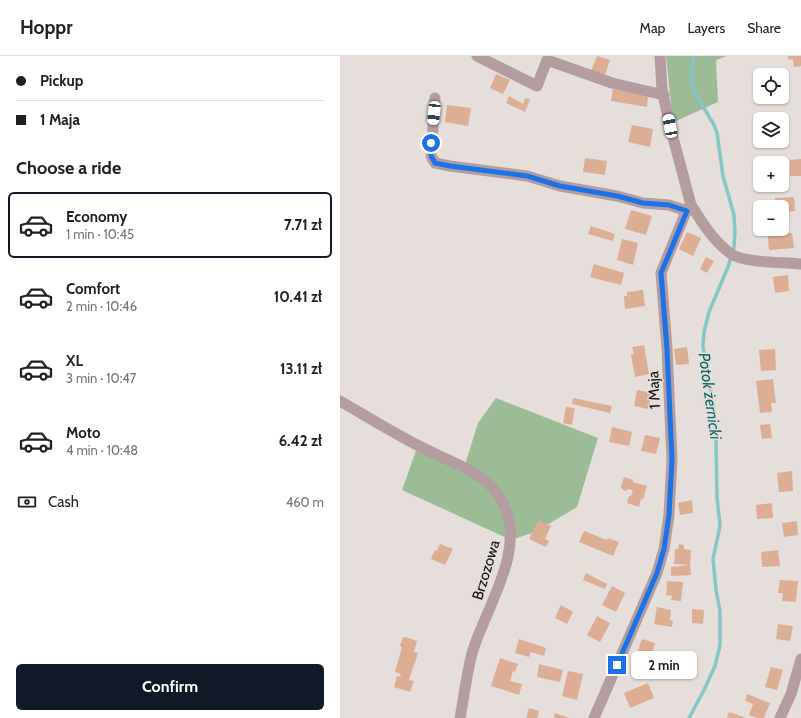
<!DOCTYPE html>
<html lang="en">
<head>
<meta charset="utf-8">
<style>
	body { margin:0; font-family:Cabin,sans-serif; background:#f2f2f2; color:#202124; height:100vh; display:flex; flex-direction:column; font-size:15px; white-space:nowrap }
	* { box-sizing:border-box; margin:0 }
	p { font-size:13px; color:#757577 }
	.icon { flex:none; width:22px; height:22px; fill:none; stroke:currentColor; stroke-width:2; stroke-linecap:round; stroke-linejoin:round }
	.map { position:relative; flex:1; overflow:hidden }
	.drawer { display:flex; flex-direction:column; background:#fff; width:340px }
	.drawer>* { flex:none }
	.banner { display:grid; align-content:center; height:88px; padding:0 16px; background:#fff }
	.tools { position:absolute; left:413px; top:12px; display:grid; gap:8px }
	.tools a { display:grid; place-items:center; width:36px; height:36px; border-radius:6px; background:#fff; box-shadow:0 1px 3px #0004; font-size:20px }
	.end { position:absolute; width:18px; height:18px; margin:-9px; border:5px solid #1a73e8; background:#fff; box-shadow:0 0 0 2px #fff }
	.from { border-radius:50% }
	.bubble { position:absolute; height:28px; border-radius:6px; background:#fff; box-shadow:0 1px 3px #0004; font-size:13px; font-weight:700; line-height:28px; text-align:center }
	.car { position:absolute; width:12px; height:24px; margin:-12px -6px; border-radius:5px; box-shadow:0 0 3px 1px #0007; background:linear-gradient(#fff 24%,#345 0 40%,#fff 0 76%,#345 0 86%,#fff 0) }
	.banner b { display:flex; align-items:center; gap:14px; height:38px; font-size:15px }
	.banner b+b { border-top:1px solid #e0e0e0 }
	.banner i { width:10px; height:10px; background:#202124 }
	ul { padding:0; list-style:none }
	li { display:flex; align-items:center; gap:12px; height:66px; margin:0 8px 6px; padding:0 8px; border:2px solid transparent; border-radius:6px }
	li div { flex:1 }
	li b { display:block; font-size:15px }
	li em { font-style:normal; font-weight:700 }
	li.selected { border-color:#111827 }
	li>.icon { width:36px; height:36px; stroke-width:1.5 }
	h2 { padding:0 16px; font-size:18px; line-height:48px }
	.pay { display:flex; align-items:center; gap:10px; height:44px; padding:0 16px; font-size:15px }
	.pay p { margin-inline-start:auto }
	.button { display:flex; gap:8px; margin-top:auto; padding:8px 16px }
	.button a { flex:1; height:46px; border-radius:6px; background:#111827; color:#fff; font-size:16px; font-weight:700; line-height:46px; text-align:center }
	header { display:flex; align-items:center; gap:24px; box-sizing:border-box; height:56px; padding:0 20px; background:#fff; border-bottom:1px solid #e0e0e0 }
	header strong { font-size:19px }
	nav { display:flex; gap:22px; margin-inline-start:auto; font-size:14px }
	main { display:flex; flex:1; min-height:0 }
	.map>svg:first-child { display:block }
	.green { fill:#9cbc96 }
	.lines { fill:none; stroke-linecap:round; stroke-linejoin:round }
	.stream { stroke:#86c6c5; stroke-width:3.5 }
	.building { fill:#ddae94 }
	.minor { stroke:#b59c9e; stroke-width:11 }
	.route { stroke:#1a73e8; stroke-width:5 }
	.labels { text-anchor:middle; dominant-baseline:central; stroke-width:3; stroke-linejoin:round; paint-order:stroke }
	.street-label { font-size:15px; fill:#110e0d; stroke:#e5deda }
	.water-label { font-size:16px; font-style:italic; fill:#086565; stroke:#e5deda }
</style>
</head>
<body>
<header>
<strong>Hoppr</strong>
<nav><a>Map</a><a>Layers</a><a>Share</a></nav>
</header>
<main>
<section class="drawer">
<div class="banner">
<b><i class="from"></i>Pickup</b>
<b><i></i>1 Maja</b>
</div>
<h2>Choose a ride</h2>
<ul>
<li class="selected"><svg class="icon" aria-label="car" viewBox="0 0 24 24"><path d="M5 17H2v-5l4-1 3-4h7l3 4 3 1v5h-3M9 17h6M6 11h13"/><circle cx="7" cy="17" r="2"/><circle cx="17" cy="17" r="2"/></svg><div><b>Economy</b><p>1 min · 10:45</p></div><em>7.71 zł</em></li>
<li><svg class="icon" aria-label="car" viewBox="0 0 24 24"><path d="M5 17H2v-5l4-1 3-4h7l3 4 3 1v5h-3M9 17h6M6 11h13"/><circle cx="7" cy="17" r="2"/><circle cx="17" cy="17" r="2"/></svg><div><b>Comfort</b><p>2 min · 10:46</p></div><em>10.41 zł</em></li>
<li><svg class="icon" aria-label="car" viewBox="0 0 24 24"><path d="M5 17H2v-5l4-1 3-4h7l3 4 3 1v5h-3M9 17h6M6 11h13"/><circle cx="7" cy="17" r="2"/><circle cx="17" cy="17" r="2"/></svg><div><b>XL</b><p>3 min · 10:47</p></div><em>13.11 zł</em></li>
<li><svg class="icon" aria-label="car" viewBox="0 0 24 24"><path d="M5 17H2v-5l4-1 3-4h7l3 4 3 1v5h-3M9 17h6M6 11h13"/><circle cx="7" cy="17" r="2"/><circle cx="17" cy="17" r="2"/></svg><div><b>Moto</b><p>4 min · 10:48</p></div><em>6.42 zł</em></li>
</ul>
<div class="pay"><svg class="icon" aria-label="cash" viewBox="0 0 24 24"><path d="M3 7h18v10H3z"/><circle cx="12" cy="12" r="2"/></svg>Cash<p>460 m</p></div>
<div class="button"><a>Confirm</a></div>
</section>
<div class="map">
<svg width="461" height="662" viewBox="0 0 461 662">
	<rect width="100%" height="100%" fill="#e5deda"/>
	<g class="green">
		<polygon points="326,0 387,0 376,4 378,46 336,65 332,58"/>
		<polygon points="156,342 258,382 237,451 195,476 171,484 62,434 78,389 124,412 138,367"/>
	</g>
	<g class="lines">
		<polyline class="stream" points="349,662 364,634 375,610 380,589 380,555 376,534 373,503 380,470 377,441 376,383 374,353 363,290 364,276 369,256 388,211 394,191 395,176 394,159 383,120 377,77 374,69 355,37 351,22 354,0"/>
	</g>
	<g class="building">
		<polygon points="257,0 270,4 265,19 251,15"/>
		<polygon points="448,0 461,0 461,10 454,11 453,3 448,4"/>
		<polygon points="156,18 170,24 163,38 150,32"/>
		<polygon points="273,33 308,39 307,51 271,45"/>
		<polygon points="169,40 183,48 185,42 190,43 185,56 166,47"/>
		<polygon points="107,49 131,52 128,70 105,66"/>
		<polygon points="440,61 447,62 447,76 442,76 442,63 440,63"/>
		<polygon points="292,69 313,73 310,91 288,86"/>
		<polygon points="245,102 267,105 265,119 243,116"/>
		<polygon points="461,103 461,120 450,120 450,104"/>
		<polygon points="418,108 420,108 420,123 416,123 415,114 418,114"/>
		<polygon points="454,141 455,155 442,156 442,151 419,151 419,149 436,148 435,142"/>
		<polygon points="291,154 312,160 306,179 285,173"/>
		<polygon points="251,170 275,178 273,185 248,178"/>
		<polygon points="347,176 361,182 353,200 339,193"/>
		<polygon points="452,177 454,192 429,194 428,180"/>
		<polygon points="282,183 298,187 293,209 277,204"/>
		<polygon points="366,201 374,205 367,217 360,213"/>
		<polygon points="254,208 284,217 281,229 250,221"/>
		<polygon points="448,219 449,235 435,237 433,221"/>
		<polygon points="303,234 305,250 285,253 284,240 287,240 287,236"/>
		<polygon points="304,289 309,318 295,321 291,299 294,298 292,291"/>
		<polygon points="347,291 349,308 336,309 334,293"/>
		<polygon points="435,293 436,314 421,315 419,294"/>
		<polygon points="433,323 436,347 431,347 432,356 420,357 416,325"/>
		<polygon points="297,334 312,337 308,353 294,350"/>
		<polygon points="233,342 272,350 270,357 232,348"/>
		<polygon points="226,351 235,352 232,369 223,367"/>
		<polygon points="430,368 432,382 422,383 420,369"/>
		<polygon points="272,371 292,376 289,390 269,386"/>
		<polygon points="305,379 320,382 316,398 301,395"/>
		<polygon points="452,415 453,435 439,436 437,417"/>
		<polygon points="284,421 293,424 293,426 307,430 303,444 301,443 299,451 287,447 289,440 291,440 293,434 288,433 285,435 283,434 281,431"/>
		<polygon points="352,444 353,457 340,459 338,447"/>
		<polygon points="432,447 433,462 417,463 416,449"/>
		<polygon points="198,464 211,470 205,483 209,485 206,491 189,483"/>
		<polygon points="457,465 458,479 444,481 442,467"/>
		<polygon points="244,475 267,484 268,482 279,486 273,500 239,486"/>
		<polygon points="100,488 113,493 105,509 91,503 95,494 97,495"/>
		<polygon points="339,488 344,489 344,493 351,494 350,509 351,519 331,520 331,511 350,509 334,508 335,493 338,493"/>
		<polygon points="438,494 440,510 422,511 421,496"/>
		<polygon points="246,517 267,528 265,533 243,524"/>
		<polygon points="440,524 458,525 456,546 442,545 443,537 438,537"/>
		<polygon points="327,525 343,526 341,545 331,544 332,540 326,539"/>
		<polygon points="272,530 285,537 276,556 262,549"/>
		<polygon points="221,549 233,556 227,568 215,562"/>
		<polygon points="317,551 331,554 330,564 333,565 332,571 314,568"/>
		<polygon points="352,553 364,554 363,568 352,567"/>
		<polygon points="257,560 270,567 260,586 247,579"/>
		<polygon points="438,568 453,570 450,585 436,583"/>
		<polygon points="63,581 66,582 66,581 77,585 74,596 78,597 69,624 74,625 70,636 54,631 57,620 60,621 61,618 55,616 62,591 60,590"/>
		<polygon points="179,583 206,592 204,600 191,596 189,601 175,597"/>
		<polygon points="302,583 315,587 311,601 297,597"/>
		<polygon points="160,602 178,608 175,616 173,615 170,625 182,628 179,639 151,630"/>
		<polygon points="199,608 223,614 220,626 197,621"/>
		<polygon points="431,611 443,614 437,634 425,631"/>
		<polygon points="228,615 243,618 237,644 222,640"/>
		<polygon points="308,627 314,642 290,652 284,637"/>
		<polygon points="407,638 430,647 424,662 417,662 409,659 413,648 405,645"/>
		<polygon points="189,652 199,655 197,662 186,662"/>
		<polygon points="389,656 404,661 403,662 387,662"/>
		<polygon points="215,657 229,662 214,662"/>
	</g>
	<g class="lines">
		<g class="minor">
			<polyline points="137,0 197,30 207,4 272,27 324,39"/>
			<polyline points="95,42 91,100 95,107 110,110 187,120 220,130 277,140 303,147 329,149 347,155"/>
			<path d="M351,149c11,17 24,39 42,50 15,8 50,7 68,9"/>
			<path d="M0,345c26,15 52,31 79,45 21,11 52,22 69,37 6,5 11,13 15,20 24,45 -16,103 -30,147 -6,20 -9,47 -13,68"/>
			<polyline points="254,662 317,517 324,493 329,459 332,403 327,293 321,217 345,158 351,149 330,70 322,34 320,0"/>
			<polyline points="440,662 451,638 461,603"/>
		</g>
	</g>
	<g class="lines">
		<polyline class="route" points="91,87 91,100 95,107 110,110 187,120 220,130 277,140 303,147 329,149 347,155 321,217 327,293 332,403 329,459 324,493 317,517 277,609"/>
	</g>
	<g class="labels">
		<g class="street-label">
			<text transform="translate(314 334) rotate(-93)">1 Maja</text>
			<text transform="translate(146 514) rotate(-73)">Brzozowa</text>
		</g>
		<g class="water-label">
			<text transform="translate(370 340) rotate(82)">Potok żernicki</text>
		</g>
	</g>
</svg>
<div class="tools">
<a><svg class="icon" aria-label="locate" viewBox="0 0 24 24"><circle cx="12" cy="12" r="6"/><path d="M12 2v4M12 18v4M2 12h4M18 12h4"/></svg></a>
<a><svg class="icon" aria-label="layers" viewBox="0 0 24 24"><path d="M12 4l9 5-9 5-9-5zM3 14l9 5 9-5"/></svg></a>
<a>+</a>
<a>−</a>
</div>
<i class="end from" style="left:91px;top:87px"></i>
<i class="end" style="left:277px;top:609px"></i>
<div class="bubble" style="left:291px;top:595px;width:66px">2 min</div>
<i class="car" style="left:94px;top:57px;rotate:186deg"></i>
<i class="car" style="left:330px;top:70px;rotate:349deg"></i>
</div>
</main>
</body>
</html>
